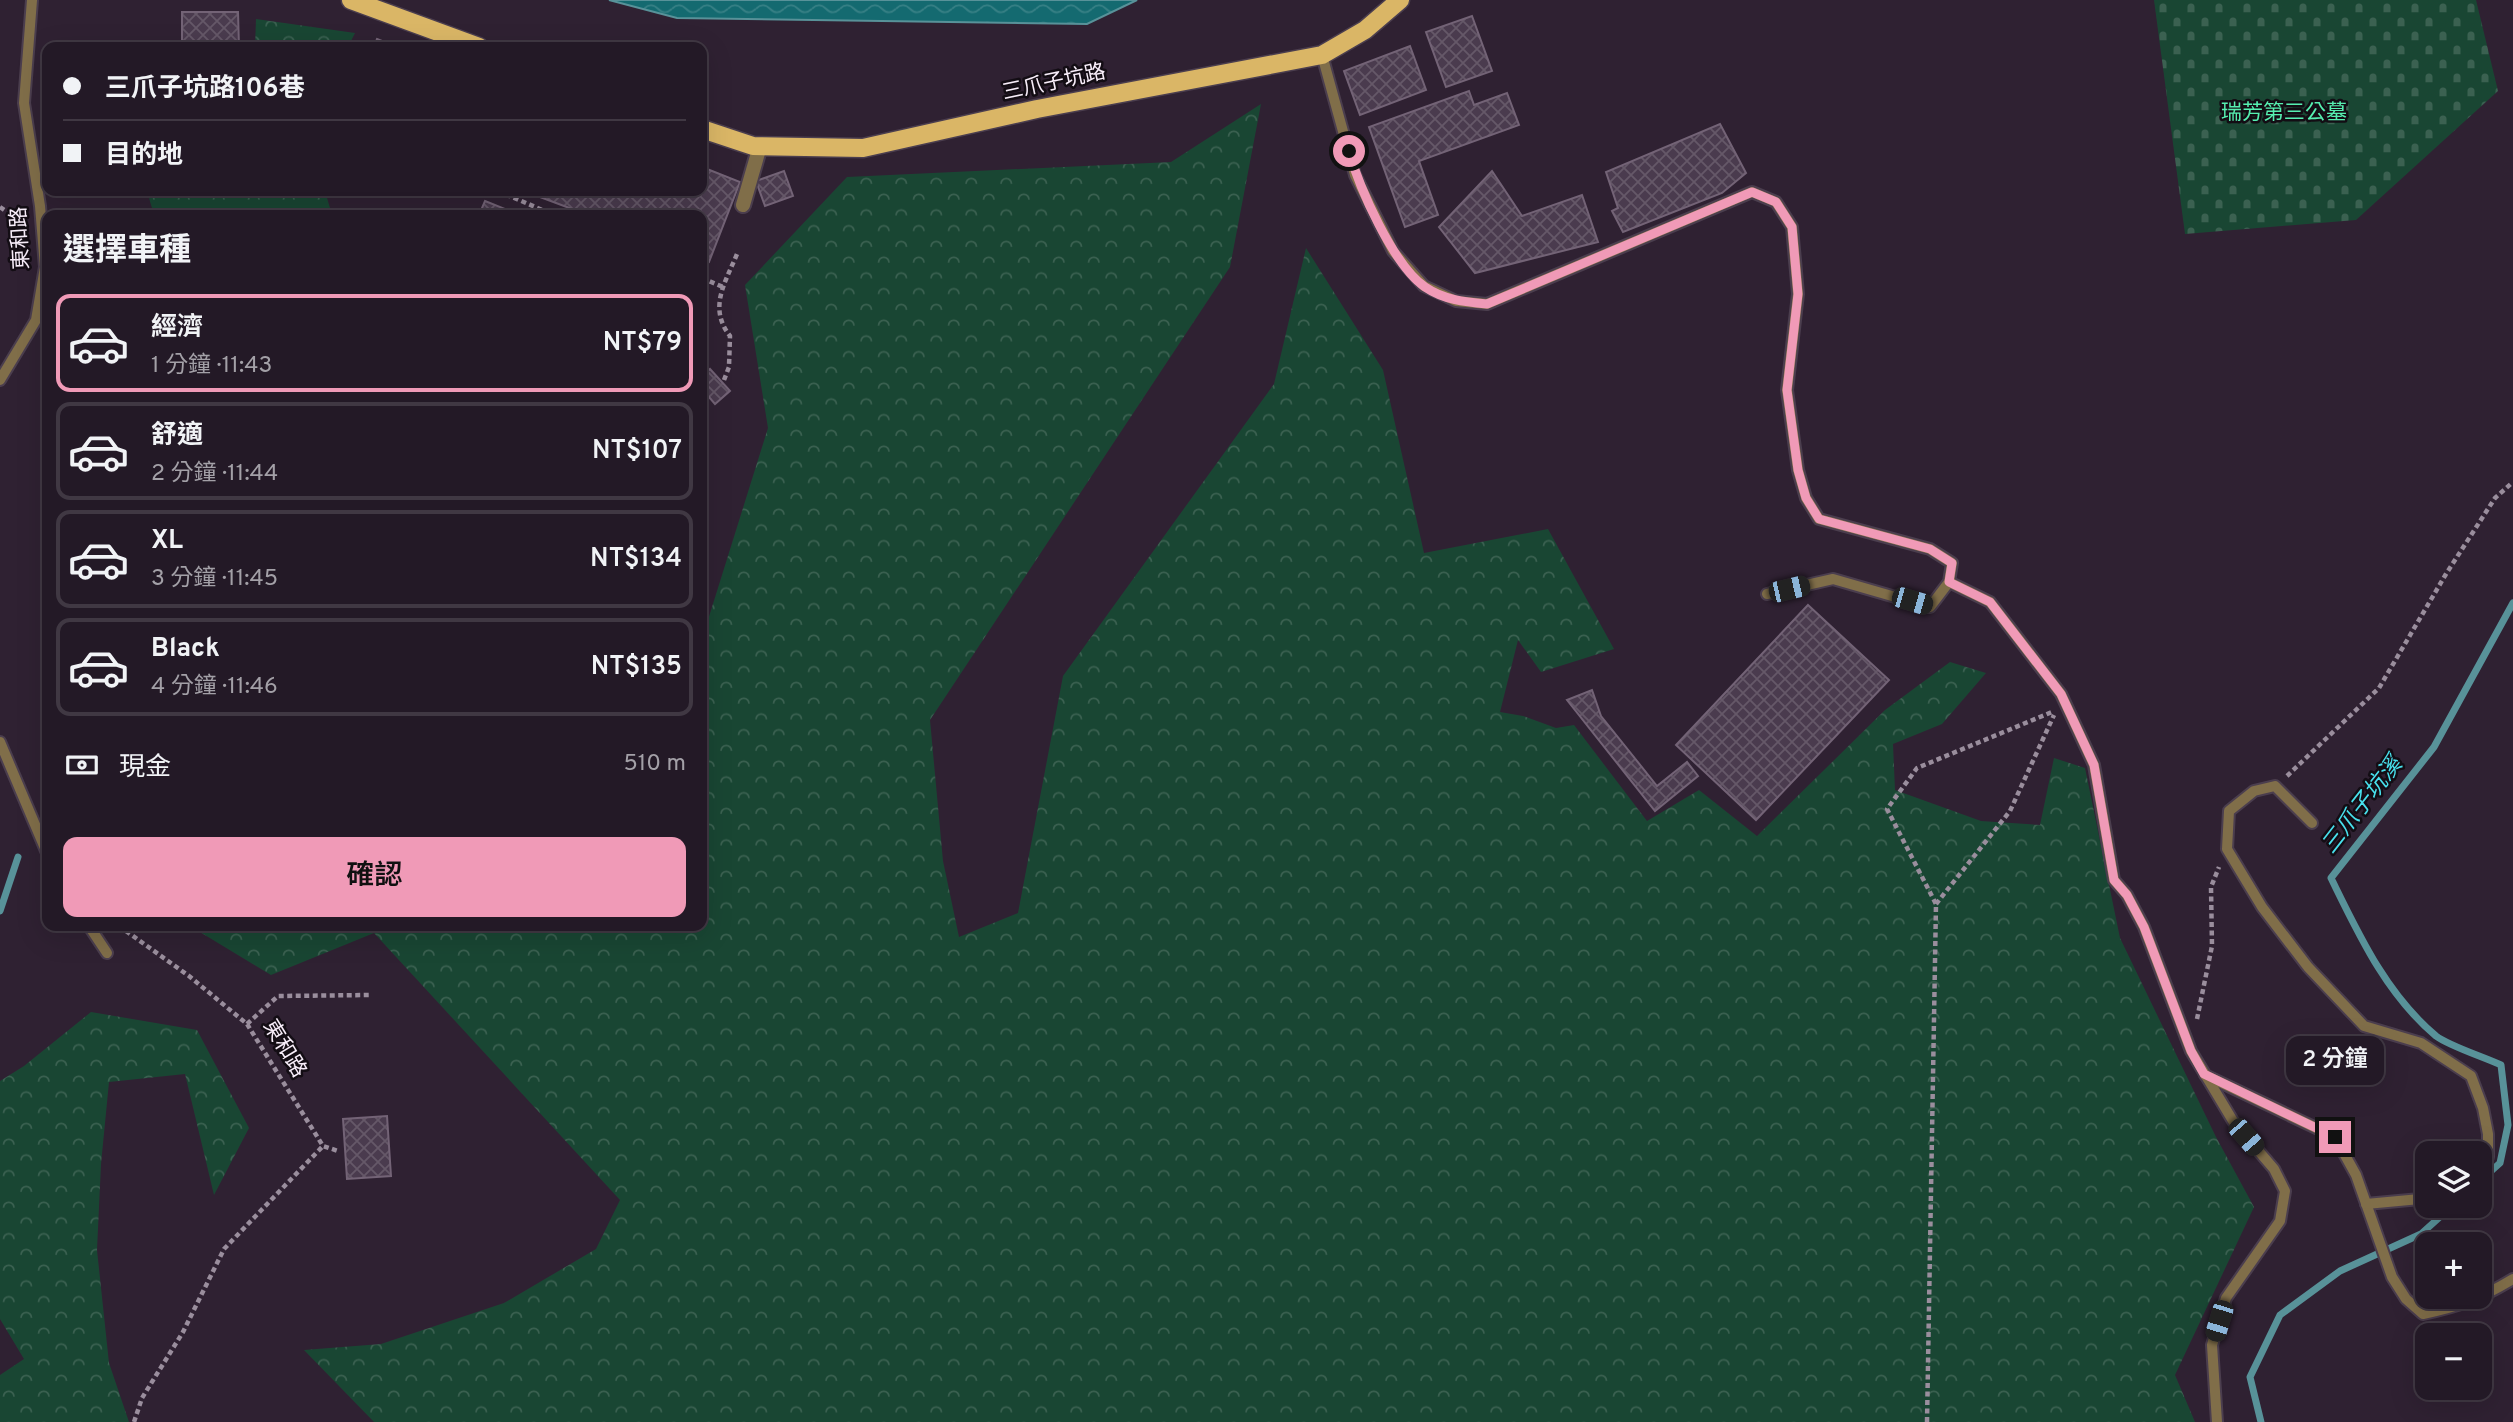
<!DOCTYPE html>
<html lang="zh-TW">
<head>
<meta charset="utf-8">
<style>
	body { margin:0; font-family:Overpass,"Noto Sans TC",sans-serif; background:#2f2632; color:#f1f3f6; height:100vh; display:flex; flex-direction:column; font-size:26px; white-space:nowrap }
	* { box-sizing:border-box; margin:0 }
	p { font-size:23px; color:#a3a0a7 }
	.icon { flex:none; width:38px; height:38px; fill:none; stroke:currentColor; stroke-width:2; stroke-linecap:round; stroke-linejoin:round }
	.map { position:relative; flex:1; overflow:hidden }
	.sheet { position:absolute; left:42px; top:210px; width:665px; height:721px; display:flex; flex-direction:column; background:#231926; border-radius:14px; box-shadow:0 7px 28px #0002,0 0 0 2px #403843 }
	.sheet>* { flex:none }
	.hud { position:absolute; left:42px; top:42px; width:665px; height:154px; border-radius:14px; box-shadow:0 7px 28px #0002,0 0 0 2px #403843; display:grid; align-content:center; height:154px; padding:0 21px; background:#231926 }
	.tools { position:absolute; left:2415px; top:1141px; display:grid; gap:14px }
	.tools a { display:grid; place-items:center; width:77px; height:77px; border-radius:14px; background:#231926; box-shadow:0 7px 28px #0002,0 0 0 2px #403843; font-size:35px }
	.end { position:absolute; width:32px; height:32px; margin:-16px; border:9px solid #f09ab7; background:#111; box-shadow:0 0 0 4px #111 }
	.from { border-radius:50% }
	.bubble { position:absolute; height:49px; border-radius:14px; background:#231926; box-shadow:0 7px 28px #0002,0 0 0 2px #403843; font-size:23px; font-weight:600; line-height:49px; text-align:center }
	.car { position:absolute; width:21px; height:42px; margin:-21px -10px; border-radius:9px; box-shadow:0 0 5px 2px #0007; background:linear-gradient(#222 24%,#8ab4d8 0 40%,#222 0 76%,#8ab4d8 0 86%,#222 0) }
	.hud b { display:flex; align-items:center; gap:24px; height:66px; font-size:26px }
	.hud b+b { border-top:2px solid #403843 }
	.hud i { width:18px; height:18px; background:#f1f3f6 }
	ul { padding:0; list-style:none }
	li { display:flex; align-items:center; gap:21px; height:98px; margin:0 14px 10px; padding:0 7px; border:4px solid #403843; border-radius:14px }
	li div { flex:1 }
	li b { display:block; font-size:26px }
	li em { font-style:normal; font-weight:600 }
	li.on { border-color:#f09ab7 }
	li>.icon { width:63px; height:63px; stroke-width:1.5 }
	h2 { padding:0 21px; font-size:32px; line-height:84px }
	.pay { display:flex; align-items:center; gap:18px; height:77px; padding:0 21px; font-size:26px }
	.pay p { margin-inline-start:auto }
	.button { display:flex; gap:14px; margin-top:auto; padding:14px 21px }
	.button a { flex:1; height:80px; border-radius:14px; background:#f09ab7; color:#111; font-size:28px; font-weight:600; line-height:80px; text-align:center }
	.map>svg:first-child { display:block }
	.forest { fill:url(#forest-crowns) }
	.cemetery { fill:url(#cemetery-stones) }
	.water { fill:url(#water-waves); stroke:#589299; stroke-width:2 }
	.lines { fill:none; stroke-linecap:round; stroke-linejoin:round }
	.stream { stroke:#589299; stroke-width:7 }
	.building { fill:url(#building-cross-hatch); stroke:#736376; stroke-width:2 }
	.lane-casing { stroke:#4b3e4e; stroke-width:14 }
	.street-casing { stroke:#4b3e4e; stroke-width:18 }
	.primary-casing { stroke:#4b3e4e; stroke-width:21 }
	.path { stroke:#9a8e9d; stroke-width:4.5; stroke-dasharray:5 3.5; stroke-linecap:butt }
	.lane { stroke:#806e49; stroke-width:10 }
	.street { stroke:#806e49; stroke-width:14 }
	.primary { stroke:#dab666; stroke-width:18 }
	.route { stroke:#f09ab7; stroke-width:9 }
	.labels { text-anchor:middle; dominant-baseline:central; stroke-width:5; stroke-linejoin:round; paint-order:stroke }
	.street-label { font-size:21px; fill:#f8eefa; stroke:#130d14 }
	.park-label { font-size:21px; fill:#56efb0; stroke:#130d14 }
	.water-label { font-size:23px; font-style:italic; fill:#48e1ed; stroke:#130d14 }
</style>
</head>
<body>
<div class="map">
<svg width="2513" height="1422" viewBox="0 0 2513 1422">
	<defs>
		<pattern id="forest-crowns" width="20" height="18" patternUnits="userSpaceOnUse" patternTransform="scale(1.75)"><rect width="20" height="18" fill="#194633"/><path d="M2 6a3 3 0 1 1 6 0M12 15a3 3 0 1 1 6 0" fill="none" stroke="#3b6151"/></pattern>
		<pattern id="cemetery-stones" width="16" height="16" patternUnits="userSpaceOnUse" patternTransform="scale(1.75)"><rect width="16" height="16" fill="#194633"/><path d="M2 7V4a2 2 0 0 1 4 0v3zM10 15v-3a2 2 0 0 1 4 0v3z" fill="#3b6151"/></pattern>
		<pattern id="water-waves" width="16" height="10" patternUnits="userSpaceOnUse" patternTransform="scale(1.75)"><rect width="16" height="10" fill="#146a70"/><path d="M0 5q4-4 8 0t8 0" fill="none" stroke="#378085"/></pattern>
		<pattern id="building-cross-hatch" width="8" height="8" patternUnits="userSpaceOnUse" patternTransform="scale(1.75)"><rect width="8" height="8" fill="#4a3b4e"/><path d="M0 0l8 8M0 8l8-8" fill="none" stroke="#655868"/></pattern>
	</defs>
	<rect width="100%" height="100%" fill="#2f2132"/>
	<g class="forest">
		<polygon points="256,19 355,33 348,47 255,47"/>
		<polygon points="1261,104 1230,267 930,720 943,861 959,937 1018,913 1063,676 1274,384 1306,248 1383,370 1424,553 1548,529 1614,649 1541,672 1518,640 1500,712 1523,716 1556,728 1574,725 1647,821 1699,790 1757,836 1885,710 1950,662 1986,673 1942,724 1893,744 1895,790 1981,821 2040,825 2054,758 2085,768 2120,938 2216,1137 2254,1207 2175,1375 2195,1422 374,1422 304,1350 381,1344 504,1303 596,1249 620,1200 374,933 271,975 190,926 702,926 702,639 768,428 745,285 847,177 1171,162"/>
		<polygon points="147,191 325,191 332,215 154,215"/>
		<polygon points="91,1012 197,1030 249,1128 214,1195 185,1074 109,1082 101,1164 97,1250 109,1363 129,1422 0,1422 0,1375 24,1359 0,1319 0,1081 24,1066"/>
	</g>
	<polygon class="cemetery" points="2154,0 2476,0 2498,91 2356,220 2185,234"/>
	<polygon class="water" points="609,0 1137,0 1087,24 677,18"/>
	<g class="lines">
		<g class="stream">
			<polyline points="0,911 18,857"/>
			<path d="M2480,1181l20,-18 8,-38 -7,-60c-17,-8 -52,-19 -65,-29 -50,-42 -77,-101 -105,-158l103,-131 79,-144"/>
			<polyline points="2261,1422 2250,1377 2280,1315 2340,1271 2421,1234 2452,1206"/>
		</g>
	</g>
	<g class="building">
		<polygon points="182,12 238,12 239,47 182,47"/>
		<polygon points="1472,16 1492,71 1446,87 1426,32"/>
		<polygon points="377,39 397,47 374,47"/>
		<polygon points="1410,46 1426,90 1360,115 1344,71"/>
		<polygon points="1469,91 1474,105 1507,93 1519,125 1419,161 1438,215 1405,227 1369,127"/>
		<polygon points="1720,124 1746,173 1722,193 1623,232 1612,211 1618,208 1606,172"/>
		<polygon points="702,167 740,182 709,262 702,259 702,215 588,215 524,191 702,191"/>
		<polygon points="784,171 793,196 765,206 756,181"/>
		<polygon points="1492,171 1522,216 1582,195 1598,242 1475,273 1439,227"/>
		<polygon points="485,201 520,215 479,215"/>
		<polygon points="710,369 730,391 715,404 702,389 702,376"/>
		<polygon points="1808,605 1889,680 1756,820 1676,745"/>
		<polygon points="1592,690 1601,716 1657,786 1687,762 1698,776 1655,811 1567,700"/>
		<polygon points="387,1116 391,1176 347,1179 343,1119"/>
	</g>
	<g class="lines">
		<defs>
			<g id="lane">
				<polyline points="1322,55 1355,175 1393,251 1424,286 1456,301 1487,304 1752,192 1776,202 1792,227 1798,294 1787,390 1798,470 1806,498 1819,519 1930,549 1952,563 1949,582 1930,607 1833,579 1767,594"/>
				<polyline points="0,380 36,320 45,267 40,206 24,103 32,0"/>
				<polyline points="1949,582 1990,602 2061,694 2094,765 2114,880 2127,895 2144,927 2191,1051 2233,1121 2274,1169 2285,1191 2280,1221 2226,1298 2212,1345 2217,1422"/>
				<polyline points="0,742 47,853"/>
				<polyline points="2312,823 2275,786 2254,791 2229,811 2227,849 2262,907 2308,967 2364,1026 2421,1043 2471,1076 2483,1108 2488,1134 2488,1157 2480,1164"/>
				<polyline points="89,926 107,953"/>
				<path d="M2205,1075l130,62 21,38 36,102 14,22 17,15c37,-8 57,-15 90,-35"/>
				<polyline points="2366,1204 2420,1199 2427,1196"/>
			</g>
			<polyline id="street" points="743,205 760,146"/>
			<g id="primary">
				<polyline points="351,0 479,47"/>
				<polyline points="702,129 753,146 863,148 1037,109 1322,55 1365,30 1400,0"/>
			</g>
		</defs>
		<use href="#lane" class="lane-casing"/>
		<use href="#street" class="street-casing"/>
		<use href="#primary" class="primary-casing"/>
		<g class="path">
			<polyline points="498,191 554,215"/>
			<polyline points="0,207 25,224"/>
			<polyline points="702,278 723,287"/>
			<path d="M724,380l5,-13 1,-31c-22,-28 -5,-53 7,-82"/>
			<polyline points="2287,776 2379,688 2446,574 2495,498 2513,482"/>
			<polyline points="1936,904 2010,811 2054,715"/>
			<polyline points="119,926 189,976 247,1024 323,1146 338,1151"/>
			<polyline points="2197,1019 2212,946 2211,887 2219,867"/>
			<polyline points="247,1024 278,996 371,995"/>
			<polyline points="134,1422 142,1398 183,1332 224,1249 323,1146"/>
			<polyline points="1927,1422 1936,904 1887,809 1917,768 2052,712"/>
		</g>
		<use href="#lane" class="lane"/>
		<use href="#street" class="street"/>
		<use href="#primary" class="primary"/>
	</g>
	<g class="lines">
		<path class="route" d="M1349,151c10,36 44,114 76,136 19,13 40,15 62,17l265,-112 24,10 16,25 6,67 -11,96 11,80 8,28 13,21 111,30 22,14 -3,19 41,20 71,92 33,71 20,115 13,15 17,32 47,124 13,23 131,63"/>
	</g>
	<g class="labels">
		<g class="street-label">
			<text transform="translate(1054 83) rotate(-12)">三爪子坑路</text>
			<text transform="translate(21 238) rotate(-93)">東和路</text>
			<text transform="translate(284 1049) rotate(59)">東和路</text>
		</g>
		<g class="park-label">
			<text x="2284" y="113">瑞芳第三公墓</text>
		</g>
		<g class="water-label">
			<text transform="translate(2363 806) rotate(-52)">三爪子坑溪</text>
		</g>
	</g>
</svg>
<div class="tools">
<a><svg class="icon" aria-label="layers" viewBox="0 0 24 24"><path d="M12 4l9 5-9 5-9-5zM3 14l9 5 9-5"/></svg></a>
<a>+</a>
<a>−</a>
</div>
<i class="end from" style="left:1349px;top:151px"></i>
<i class="end" style="left:2335px;top:1137px"></i>
<div class="bubble" style="left:2286px;top:1036px;width:98px">2 分鐘</div>
<i class="car" style="left:1789px;top:589px;rotate:77deg"></i>
<i class="car" style="left:1912px;top:601px;rotate:106deg"></i>
<i class="car" style="left:2246px;top:1137px;rotate:139deg"></i>
<i class="car" style="left:2219px;top:1321px;rotate:197deg"></i>
<div class="hud">
<b><i class="from"></i>三爪子坑路106巷</b>
<b><i></i>目的地</b>
</div>
<section class="sheet">
<h2>選擇車種</h2>
<ul>
<li class="on"><svg class="icon" aria-label="car" viewBox="0 0 24 24"><path d="M5 17H2v-5l4-1 3-4h7l3 4 3 1v5h-3M9 17h6M6 11h13"/><circle cx="7" cy="17" r="2"/><circle cx="17" cy="17" r="2"/></svg><div><b>經濟</b><p>1 分鐘 · 11:43</p></div><em>NT$79</em></li>
<li><svg class="icon" aria-label="car" viewBox="0 0 24 24"><path d="M5 17H2v-5l4-1 3-4h7l3 4 3 1v5h-3M9 17h6M6 11h13"/><circle cx="7" cy="17" r="2"/><circle cx="17" cy="17" r="2"/></svg><div><b>舒適</b><p>2 分鐘 · 11:44</p></div><em>NT$107</em></li>
<li><svg class="icon" aria-label="car" viewBox="0 0 24 24"><path d="M5 17H2v-5l4-1 3-4h7l3 4 3 1v5h-3M9 17h6M6 11h13"/><circle cx="7" cy="17" r="2"/><circle cx="17" cy="17" r="2"/></svg><div><b>XL</b><p>3 分鐘 · 11:45</p></div><em>NT$134</em></li>
<li><svg class="icon" aria-label="car" viewBox="0 0 24 24"><path d="M5 17H2v-5l4-1 3-4h7l3 4 3 1v5h-3M9 17h6M6 11h13"/><circle cx="7" cy="17" r="2"/><circle cx="17" cy="17" r="2"/></svg><div><b>Black</b><p>4 分鐘 · 11:46</p></div><em>NT$135</em></li>
</ul>
<div class="pay"><svg class="icon" aria-label="cash" viewBox="0 0 24 24"><path d="M3 7h18v10H3z"/><circle cx="12" cy="12" r="2"/></svg>現金<p>510 m</p></div>
<div class="button"><a>確認</a></div>
</section>
</div>
</body>
</html>
